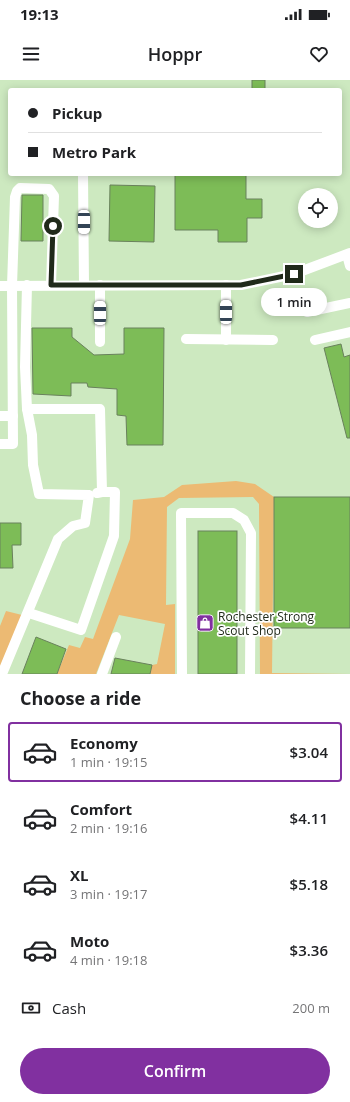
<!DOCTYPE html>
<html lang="en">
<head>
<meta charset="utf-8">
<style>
	body { margin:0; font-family:"Open Sans",sans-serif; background:#f2f2f2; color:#202124; height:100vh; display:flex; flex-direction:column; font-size:15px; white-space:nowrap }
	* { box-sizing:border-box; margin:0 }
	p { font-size:13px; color:#757577 }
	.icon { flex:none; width:22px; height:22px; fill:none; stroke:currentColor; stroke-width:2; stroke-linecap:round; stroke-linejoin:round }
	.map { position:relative; height:594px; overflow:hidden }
	.drawer { display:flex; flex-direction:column; background:#fff; flex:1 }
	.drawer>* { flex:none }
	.hud { position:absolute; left:8px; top:8px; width:334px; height:88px; border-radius:4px; box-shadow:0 2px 10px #0003; display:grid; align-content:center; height:88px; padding:0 20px; background:#fff }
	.controls { position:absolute; left:298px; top:108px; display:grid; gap:8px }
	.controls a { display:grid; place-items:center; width:40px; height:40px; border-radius:50%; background:#fff; box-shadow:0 2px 10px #0003; font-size:20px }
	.end { position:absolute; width:18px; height:18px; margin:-9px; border:5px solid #202a1a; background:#fff; box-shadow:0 0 0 2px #fff }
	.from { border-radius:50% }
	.bubble { position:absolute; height:28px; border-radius:14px; background:#fff; box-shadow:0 2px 10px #0003; font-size:13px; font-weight:600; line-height:28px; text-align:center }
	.car { position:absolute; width:12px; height:24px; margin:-12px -6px; border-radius:5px; box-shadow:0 0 3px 1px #0007; background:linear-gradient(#fff 24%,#345 0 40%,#fff 0 76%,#345 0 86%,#fff 0) }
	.hud b { display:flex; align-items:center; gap:14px; height:38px; font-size:15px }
	.hud b+b { border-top:1px solid #e0e0e0 }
	.hud i { width:10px; height:10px; background:#202124 }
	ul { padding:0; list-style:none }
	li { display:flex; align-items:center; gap:12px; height:60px; margin:0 8px 6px; padding:0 12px; border:2px solid transparent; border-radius:4px }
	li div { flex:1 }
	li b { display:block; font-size:15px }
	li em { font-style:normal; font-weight:600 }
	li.selected { border-color:#8130a0 }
	li>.icon { width:36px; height:36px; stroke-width:1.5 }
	h2 { padding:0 20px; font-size:18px; line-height:48px }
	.pay { display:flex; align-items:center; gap:10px; height:44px; padding:0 20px; font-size:15px }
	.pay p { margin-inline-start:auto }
	.button { display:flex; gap:8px; margin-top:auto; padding:8px 20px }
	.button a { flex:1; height:46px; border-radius:24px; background:#8130a0; color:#fff; font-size:16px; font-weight:600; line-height:46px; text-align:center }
	.status { display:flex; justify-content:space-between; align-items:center; height:28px; padding:0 20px; background:#fff; direction:ltr }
	.status svg { height:11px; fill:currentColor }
	header { display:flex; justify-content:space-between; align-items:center; height:52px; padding:0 20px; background:#fff; font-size:18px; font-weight:600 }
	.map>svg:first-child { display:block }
	.green { fill:#ecba73 }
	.building { fill:#7dbc57; stroke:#69815c }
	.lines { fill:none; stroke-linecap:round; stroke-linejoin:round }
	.minor { stroke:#fff; stroke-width:10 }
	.route { stroke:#202a1a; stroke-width:5 }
	.labels { text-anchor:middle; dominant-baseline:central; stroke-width:3.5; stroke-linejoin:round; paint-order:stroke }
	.poi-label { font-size:12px; fill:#202a1a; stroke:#fff; text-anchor:start }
</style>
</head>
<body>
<div class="status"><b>19:13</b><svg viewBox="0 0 49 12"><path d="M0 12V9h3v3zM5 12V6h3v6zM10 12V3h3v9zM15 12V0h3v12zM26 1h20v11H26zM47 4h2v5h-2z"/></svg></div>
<header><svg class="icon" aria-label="menu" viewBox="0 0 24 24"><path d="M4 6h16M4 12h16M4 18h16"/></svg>Hoppr<svg class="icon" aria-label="heart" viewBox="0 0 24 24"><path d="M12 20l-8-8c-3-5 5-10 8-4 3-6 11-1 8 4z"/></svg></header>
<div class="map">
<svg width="350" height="594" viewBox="0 0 350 594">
	<rect width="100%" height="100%" fill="#cde9c0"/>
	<g class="green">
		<polygon points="236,401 255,404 274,417 272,593 350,594 260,594 259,424 253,417 179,418 167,427 166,525 175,524 175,594 150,594 152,585 157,584 165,544 119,535 96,594 57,594 69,565 80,568 85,557 93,559 130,459 133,420 164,417 182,405"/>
		<polygon points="6,531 22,535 0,593 0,546"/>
	</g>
	<g class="building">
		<rect x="252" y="0" width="13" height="9"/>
		<polygon points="175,94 246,94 246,119 262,119 262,138 247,138 247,162 218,162 218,150 175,150"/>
		<polygon points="110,105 155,106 154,162 109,161"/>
		<polygon points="22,115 43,115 43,161 21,161"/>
		<polygon points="32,248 72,248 72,257 94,275 124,274 124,248 164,248 163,365 127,365 126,336 117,335 117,309 88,307 87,303 71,303 71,316 33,314"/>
		<polygon points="341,264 344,277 350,275 350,358 347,358 324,268"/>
		<rect x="274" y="417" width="76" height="131"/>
		<polygon points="0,443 21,443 21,465 12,465 13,488 0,488"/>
		<rect x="198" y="451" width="39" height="143"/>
		<polygon points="36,557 66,569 57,594 22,594"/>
		<polygon points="115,578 152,585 150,594 111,594"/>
	</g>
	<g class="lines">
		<g class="minor">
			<polyline points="83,94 84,205"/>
			<polyline points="347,175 350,186"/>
			<polyline points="100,205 100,262"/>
			<polyline points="226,205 226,260"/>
			<polyline points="0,206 241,205 294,194 350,173"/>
			<polyline points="307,232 350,223"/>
			<polyline points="186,259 273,260"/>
			<polyline points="315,260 350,252"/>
			<polyline points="27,329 100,329 102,412 97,413"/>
			<polyline points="0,336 13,336"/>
			<polyline points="0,364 13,364 12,206 15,117 17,111 20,108 49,109 54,116 51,205"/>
			<polyline points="29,533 81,550 114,456 115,412 102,412"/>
			<polyline points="2,594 58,459 73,446 85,443 89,415 39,414 33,385 32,355 27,329 25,287 27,205"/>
			<polyline points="102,594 116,557"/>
			<polyline points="182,594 181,433 233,433 244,440 251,453 250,594"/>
		</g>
	</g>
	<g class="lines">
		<polyline class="route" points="53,146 51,205 241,205 294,194"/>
	</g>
	<defs>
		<symbol id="shop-square" viewBox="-11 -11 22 22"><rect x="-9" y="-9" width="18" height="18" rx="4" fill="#8130a0" stroke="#fff"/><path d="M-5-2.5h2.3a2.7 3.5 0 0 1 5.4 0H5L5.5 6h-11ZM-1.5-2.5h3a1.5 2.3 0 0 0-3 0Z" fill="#fff"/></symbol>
	</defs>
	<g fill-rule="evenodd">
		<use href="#shop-square" x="195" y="533" width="20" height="20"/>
	</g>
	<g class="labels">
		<g class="poi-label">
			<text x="218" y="536">Rochester Strong<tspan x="218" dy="14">Scout Shop</tspan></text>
		</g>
	</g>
</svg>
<div class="controls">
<a><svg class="icon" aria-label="locate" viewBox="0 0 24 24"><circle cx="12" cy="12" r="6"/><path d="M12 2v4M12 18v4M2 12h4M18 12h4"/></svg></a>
</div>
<i class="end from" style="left:53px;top:146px"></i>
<i class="end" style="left:294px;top:194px"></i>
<div class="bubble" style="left:261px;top:208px;width:66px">1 min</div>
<i class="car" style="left:84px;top:142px;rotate:180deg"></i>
<i class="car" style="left:226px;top:232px;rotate:0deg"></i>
<i class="car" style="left:100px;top:233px;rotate:0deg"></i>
<div class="hud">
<b><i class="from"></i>Pickup</b>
<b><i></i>Metro Park</b>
</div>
</div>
<section class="drawer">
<h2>Choose a ride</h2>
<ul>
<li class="selected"><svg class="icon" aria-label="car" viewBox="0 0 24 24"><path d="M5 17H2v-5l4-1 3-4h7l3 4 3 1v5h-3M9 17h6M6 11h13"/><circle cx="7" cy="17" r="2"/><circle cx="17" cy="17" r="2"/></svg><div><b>Economy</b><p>1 min · 19:15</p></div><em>$3.04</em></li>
<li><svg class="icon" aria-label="car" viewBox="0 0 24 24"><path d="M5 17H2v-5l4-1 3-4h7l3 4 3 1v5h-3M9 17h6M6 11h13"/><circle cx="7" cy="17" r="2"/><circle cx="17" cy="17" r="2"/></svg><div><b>Comfort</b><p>2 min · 19:16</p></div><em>$4.11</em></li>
<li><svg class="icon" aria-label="car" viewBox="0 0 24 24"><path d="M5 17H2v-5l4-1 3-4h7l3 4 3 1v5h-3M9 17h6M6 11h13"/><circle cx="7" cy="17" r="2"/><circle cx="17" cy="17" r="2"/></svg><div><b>XL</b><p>3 min · 19:17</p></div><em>$5.18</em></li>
<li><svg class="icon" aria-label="car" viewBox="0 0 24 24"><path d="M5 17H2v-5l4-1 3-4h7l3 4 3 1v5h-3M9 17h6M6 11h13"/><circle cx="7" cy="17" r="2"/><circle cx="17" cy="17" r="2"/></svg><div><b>Moto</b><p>4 min · 19:18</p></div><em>$3.36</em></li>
</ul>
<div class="pay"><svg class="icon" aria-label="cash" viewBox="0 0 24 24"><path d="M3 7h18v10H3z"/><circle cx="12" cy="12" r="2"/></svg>Cash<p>200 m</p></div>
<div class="button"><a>Confirm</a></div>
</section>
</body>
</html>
